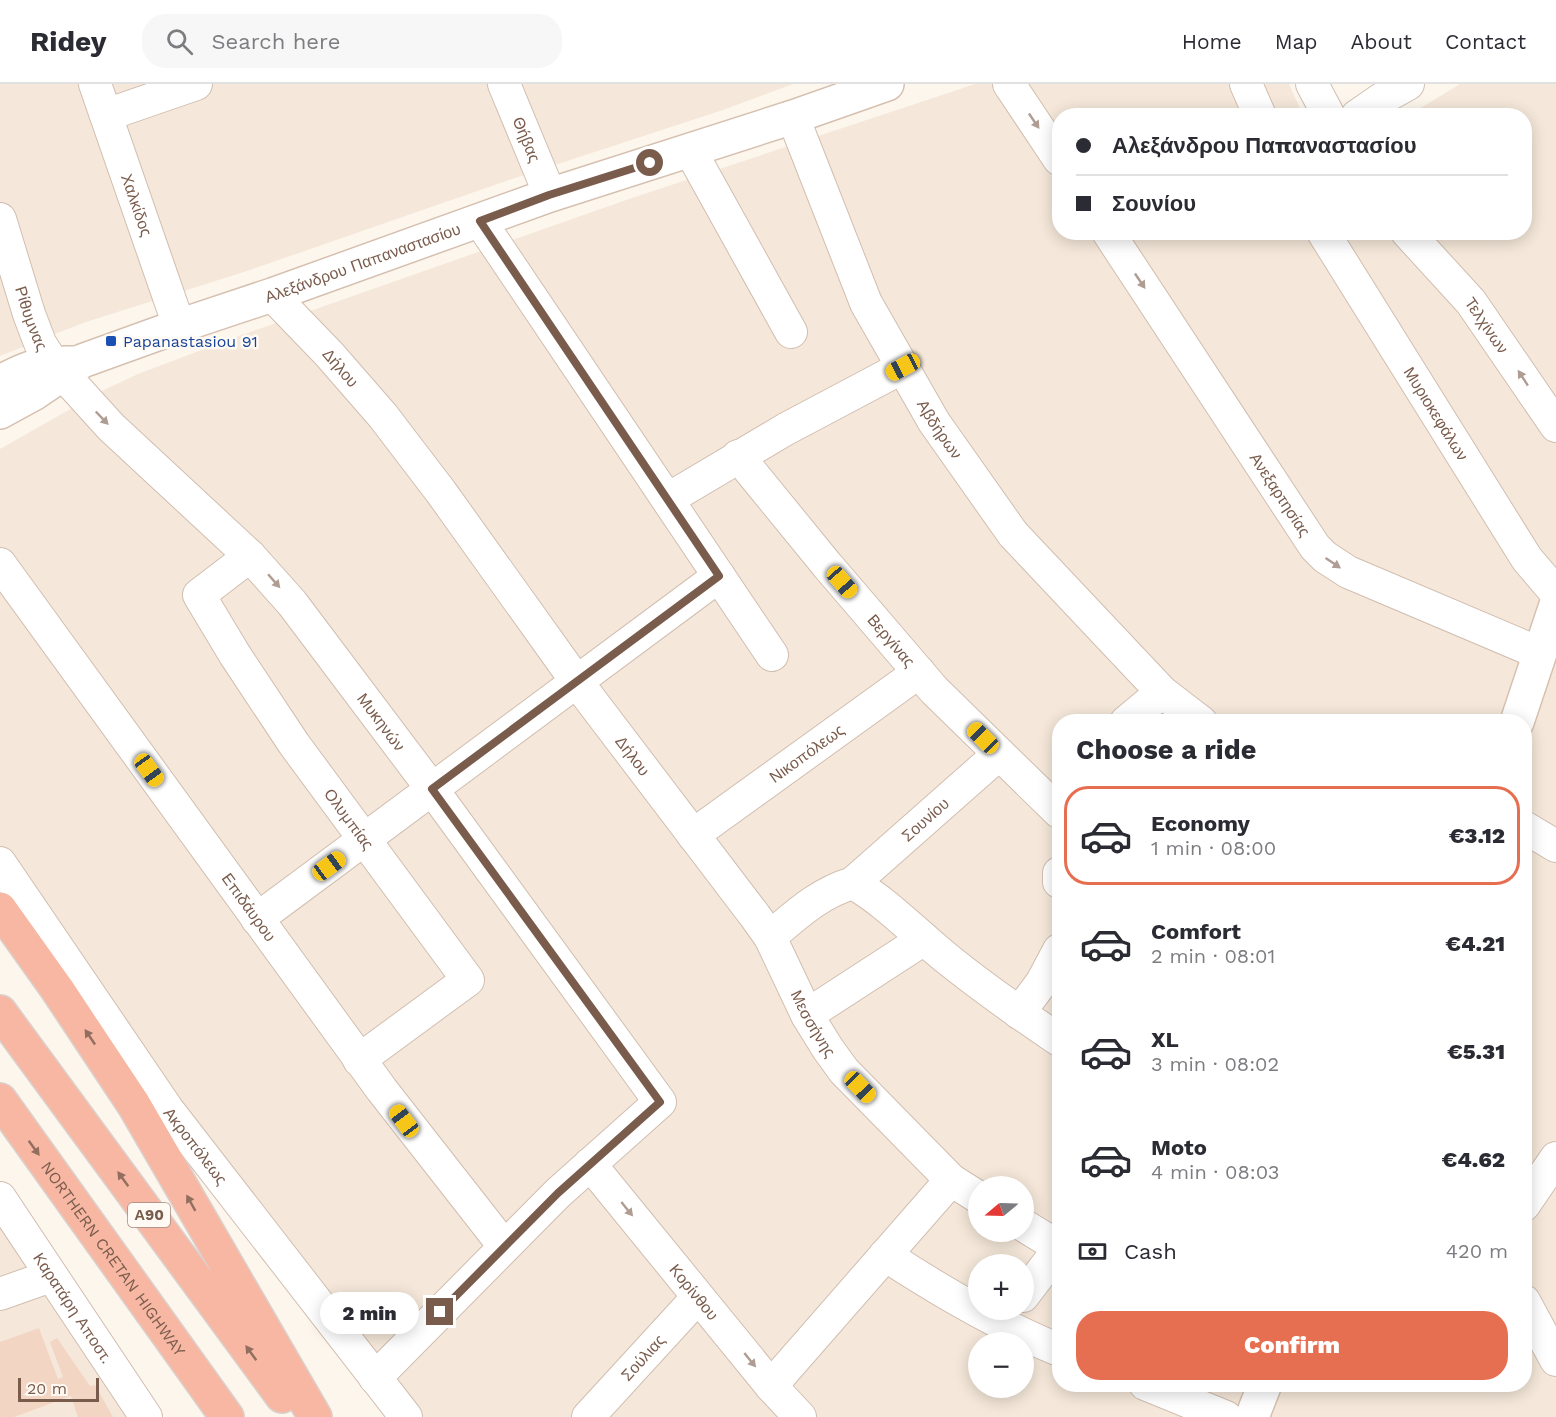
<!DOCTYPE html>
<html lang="en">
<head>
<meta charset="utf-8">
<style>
	body { margin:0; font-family:"Work Sans",sans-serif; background:#f7f7f7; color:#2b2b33; height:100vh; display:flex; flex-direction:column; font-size:22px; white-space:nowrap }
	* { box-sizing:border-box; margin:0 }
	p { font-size:20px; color:#7c7c81 }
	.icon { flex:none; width:33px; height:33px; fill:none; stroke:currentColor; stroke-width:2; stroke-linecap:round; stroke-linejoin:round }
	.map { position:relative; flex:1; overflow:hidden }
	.details { position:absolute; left:1052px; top:630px; width:480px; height:678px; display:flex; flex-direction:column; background:#fff; border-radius:24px; box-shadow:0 3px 15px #0003 }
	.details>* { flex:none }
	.guide { position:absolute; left:1052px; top:24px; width:480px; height:132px; border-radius:24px; box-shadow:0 3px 15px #0003; display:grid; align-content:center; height:132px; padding:0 24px; background:#fff }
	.needle { width:39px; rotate:251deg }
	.buttons { position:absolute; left:968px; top:1092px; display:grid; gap:12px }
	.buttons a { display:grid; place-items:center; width:66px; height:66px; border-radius:50%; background:#fff; box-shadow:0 3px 15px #0003; font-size:30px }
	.scale { position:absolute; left:18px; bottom:15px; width:81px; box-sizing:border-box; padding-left:6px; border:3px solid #7a5c4d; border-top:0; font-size:16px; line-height:21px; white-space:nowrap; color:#7a5c4d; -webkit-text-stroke:4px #fffaf3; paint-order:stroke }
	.end { position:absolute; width:27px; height:27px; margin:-14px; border:8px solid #7a5c4d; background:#fff; box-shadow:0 0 0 3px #fff }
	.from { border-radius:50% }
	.bubble { position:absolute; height:42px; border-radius:21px; background:#fff; box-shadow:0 3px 15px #0003; font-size:20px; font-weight:800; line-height:42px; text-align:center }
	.car { position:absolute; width:18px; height:36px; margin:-18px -9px; border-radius:8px; box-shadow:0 0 4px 2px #0007; background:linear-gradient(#f5c518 24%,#345 0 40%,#f5c518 0 76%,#345 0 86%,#f5c518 0) }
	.guide b { display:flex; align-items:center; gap:21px; height:57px; font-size:22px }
	.guide b+b { border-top:2px solid #e1e1e2 }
	.guide i { width:15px; height:15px; background:#2b2b33 }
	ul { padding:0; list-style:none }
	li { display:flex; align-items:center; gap:18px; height:99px; margin:0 12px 9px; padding:0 12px; border:3px solid transparent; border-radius:24px }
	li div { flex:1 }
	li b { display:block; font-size:22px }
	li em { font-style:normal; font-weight:800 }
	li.on { border-color:#e76f51 }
	li>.icon { width:54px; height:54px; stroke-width:1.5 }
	h2 { padding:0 24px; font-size:27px; line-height:72px }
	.pay { display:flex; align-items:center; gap:15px; height:66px; padding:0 24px; font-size:22px }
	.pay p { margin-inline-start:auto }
	.action { display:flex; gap:12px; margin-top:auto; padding:12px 24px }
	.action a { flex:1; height:69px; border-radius:24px; background:#e76f51; color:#fff; font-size:24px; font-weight:800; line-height:69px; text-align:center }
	header { display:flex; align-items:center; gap:36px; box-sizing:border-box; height:84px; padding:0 30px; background:#fff; border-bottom:2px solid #e1e1e2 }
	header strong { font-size:28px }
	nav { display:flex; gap:33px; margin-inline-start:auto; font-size:21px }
	.search { width:420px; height:54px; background:#f7f7f7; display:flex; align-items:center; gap:15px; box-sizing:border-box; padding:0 21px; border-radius:24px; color:#7c7c81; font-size:22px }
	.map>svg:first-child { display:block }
	.residential { fill:#f5e8da; fill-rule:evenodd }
	.building { fill:#f3d5c3 }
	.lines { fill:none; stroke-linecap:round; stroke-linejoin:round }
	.street-casing { stroke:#d1beb0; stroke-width:34 }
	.secondary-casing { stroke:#d6c0b0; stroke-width:36 }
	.highway-casing { stroke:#dad1cd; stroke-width:36 }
	.street { stroke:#fff; stroke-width:32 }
	.secondary { stroke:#fff; stroke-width:33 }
	.highway { stroke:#f7b7a3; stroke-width:33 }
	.oneway { fill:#af9d94 }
	.oneway2 { fill:#936e5e }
	.route { stroke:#7a5c4d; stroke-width:8 }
	.transit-dot { fill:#1a4fb4; stroke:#fffaf3; stroke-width:2 }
	.labels { text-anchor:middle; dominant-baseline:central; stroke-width:5; stroke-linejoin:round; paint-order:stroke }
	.shield { fill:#fffaf3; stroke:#a28b7f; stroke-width:1.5 }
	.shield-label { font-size:15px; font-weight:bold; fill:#7a5c4d }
	.street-label { font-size:16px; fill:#7a5c4d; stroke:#fffaf3 }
	.transit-label { font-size:16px; fill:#164399; stroke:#fffaf3; text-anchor:start }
</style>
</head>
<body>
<header>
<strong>Ridey</strong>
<div class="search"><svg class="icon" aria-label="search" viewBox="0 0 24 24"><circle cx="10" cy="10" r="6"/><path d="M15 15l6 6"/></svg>Search here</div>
<nav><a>Home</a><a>Map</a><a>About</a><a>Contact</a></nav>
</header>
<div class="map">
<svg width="1556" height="1333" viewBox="0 0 1556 1333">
	<rect width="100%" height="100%" fill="#fdf6ec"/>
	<g class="residential">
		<polygon points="0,0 793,0 723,26 509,96 247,187 83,239 0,272"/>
		<path d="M975,0h314l14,31 -244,1v116h465v-116l-115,-1 51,-31h96v1333h-1134l-177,-227 -145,-201 -100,-142v-398l102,-58 36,-17 98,-37 393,-138zM1059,638h465v662h-465zM978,1102h45v46h-45zM978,1180h45v46h-45zM978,1258h45v46h-45z"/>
		<polygon points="0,1133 134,1333 0,1333"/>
	</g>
	<polygon class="building" points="39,1244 58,1295 63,1293 50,1258 57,1254 90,1302 95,1301 113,1333 78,1333 71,1312 14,1333 0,1333 0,1258"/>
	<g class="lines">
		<defs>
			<g id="street">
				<path id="s1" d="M95,0l84,242"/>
				<path id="s2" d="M504,0l46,111"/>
				<polyline points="1009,0 1059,75"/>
				<polyline points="1246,0 1260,32"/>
				<polyline points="1312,0 1329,32"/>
				<polyline points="106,31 196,0"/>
				<polyline points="1357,32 1383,14 1408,0"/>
				<path id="s3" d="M793,33l73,186 68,119 79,112 149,158 39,30"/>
				<polyline points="690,66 791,248"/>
				<path id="s4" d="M0,135l29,95 11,29 12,19 59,65 139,129 42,47 140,186 228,313 -102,91 -183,185"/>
				<polyline points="480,137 772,571"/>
				<path id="s5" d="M1108,148l207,315 10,10 23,15 191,81"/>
				<path id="s6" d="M1323,148l204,327 29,34"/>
				<path id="s7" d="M1407,148l64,70 85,124"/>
				<path id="s8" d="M272,211l57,59 54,62 58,76 136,190 178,234 15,21 37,78 21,34 16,22 107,109 27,17"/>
				<path id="s9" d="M738,372l89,109 107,125 125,122"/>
				<polyline points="668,415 786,345 903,283"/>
				<path id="s10" d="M250,472l-51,39 36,60 59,89 174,236 -109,80"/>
				<path id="s11" d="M0,480l382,526 122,156"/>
				<polyline points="1126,638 1162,608"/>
				<polyline points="1524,743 1556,762"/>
				<path id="s12" d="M693,751l226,-163"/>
				<path id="s13" d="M0,779l168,247 238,307"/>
				<polyline points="1059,789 1059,798"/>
				<path d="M853,799c36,21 64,52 97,78 35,28 72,54 109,79"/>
				<polyline points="257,835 719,492"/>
				<path id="s14" d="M770,853c26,-22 49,-44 83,-54l146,-129"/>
				<polyline points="1019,929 1042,898 1059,866"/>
				<polyline points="807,931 924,855"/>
				<path id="s15" d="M590,1080l181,222 29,31"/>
				<path id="s16" d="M0,1114l146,219"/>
				<polyline points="1524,1121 1556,1074"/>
				<polyline points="1023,1141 1059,1163"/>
				<path d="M885,1171c55,36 113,70 174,95"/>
				<polyline points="0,1210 51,1192"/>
				<polyline points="1023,1212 1059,1165"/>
				<polyline points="1524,1217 1556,1276"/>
				<polyline points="1145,1300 1226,1333"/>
				<polyline points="771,1302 951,1096"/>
				<path id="s17" d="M588,1333l110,-120"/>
			</g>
			<g id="secondary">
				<path d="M0,298c30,-16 42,-20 76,-19"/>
				<path id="s18" d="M0,328l33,-18 49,-33 97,-35 93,-31 278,-100 243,-78 94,-33"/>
				<polyline points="1517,638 1556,521"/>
				<polyline points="1252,1333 1265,1300"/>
			</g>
			<g id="highway">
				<polyline points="0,825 57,905 134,1021 315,1333"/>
				<polyline points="0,928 282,1312"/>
				<path id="s19" d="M0,1016l227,317"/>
			</g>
		</defs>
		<use href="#street" class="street-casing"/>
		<use href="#secondary" class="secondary-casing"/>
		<use href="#highway" class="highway-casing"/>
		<use href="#street" class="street"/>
		<use href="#secondary" class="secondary"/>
		<use href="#highway" class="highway"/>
	</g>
	<defs><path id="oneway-solid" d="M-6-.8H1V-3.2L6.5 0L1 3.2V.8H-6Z" transform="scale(1.5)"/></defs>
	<g class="oneway">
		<use href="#oneway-solid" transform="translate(1034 37) rotate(56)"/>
		<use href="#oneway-solid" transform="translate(1140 197) rotate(56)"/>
		<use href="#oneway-solid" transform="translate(1523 294) rotate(-123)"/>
		<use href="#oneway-solid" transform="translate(102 334) rotate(46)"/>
		<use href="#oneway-solid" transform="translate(1333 479) rotate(34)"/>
		<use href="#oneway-solid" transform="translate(274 497) rotate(49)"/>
		<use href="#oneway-solid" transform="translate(627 1125) rotate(51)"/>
		<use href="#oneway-solid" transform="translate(750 1276) rotate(51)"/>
	</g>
	<g class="oneway2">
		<use href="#oneway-solid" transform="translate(90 953) rotate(-124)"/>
		<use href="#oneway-solid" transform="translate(34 1064) rotate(54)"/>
		<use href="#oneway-solid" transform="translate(123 1095) rotate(-126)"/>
		<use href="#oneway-solid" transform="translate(191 1119) rotate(-119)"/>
		<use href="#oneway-solid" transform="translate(251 1269) rotate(-126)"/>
	</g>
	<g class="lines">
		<polyline class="route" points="440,1228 558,1109 660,1018 432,705 719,492 480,137 549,111 650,79"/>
	</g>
	<rect class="transit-dot" x="105" y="251" width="12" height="12" rx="3"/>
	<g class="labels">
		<rect class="shield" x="128" y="1119" width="42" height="24" rx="4.5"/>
		<g class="shield-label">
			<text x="149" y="1131">Α90</text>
		</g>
		<g class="street-label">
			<text stroke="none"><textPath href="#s2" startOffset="60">Θήβας</textPath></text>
			<text stroke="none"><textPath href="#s1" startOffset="128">Χαλκίδος</textPath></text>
			<text stroke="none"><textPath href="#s18" startOffset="394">Αλεξάνδρου Παπαναστασίου</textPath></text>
			<text stroke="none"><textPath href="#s4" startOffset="104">Ρίθυμνας</textPath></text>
			<text stroke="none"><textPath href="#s7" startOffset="123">Τελχίνων</textPath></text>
			<text stroke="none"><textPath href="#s8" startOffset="100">Δήλου</textPath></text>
			<text stroke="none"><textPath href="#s6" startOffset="214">Μυριοκεφάλων</textPath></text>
			<text stroke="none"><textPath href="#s3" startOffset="346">Αβδήρων</textPath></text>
			<text stroke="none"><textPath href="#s5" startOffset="314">Ανεξαρτησίας</textPath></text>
			<text stroke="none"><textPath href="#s9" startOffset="240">Βεργίνας</textPath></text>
			<text stroke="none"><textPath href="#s4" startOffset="642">Μυκηνών</textPath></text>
			<text stroke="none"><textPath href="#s12" startOffset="140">Νικοπόλεως</textPath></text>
			<text stroke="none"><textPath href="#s8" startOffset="586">Δήλου</textPath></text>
			<text stroke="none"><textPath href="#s10" startOffset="334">Ολυμπίας</textPath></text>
			<text stroke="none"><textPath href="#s14" startOffset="196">Σουνίου</textPath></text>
			<text stroke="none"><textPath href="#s11" startOffset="424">Επιδάυρου</textPath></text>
			<text stroke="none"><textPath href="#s8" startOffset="910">Μεσσήνης</textPath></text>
			<text stroke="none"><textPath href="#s13" startOffset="344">Ακροπόλεως</textPath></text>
			<text stroke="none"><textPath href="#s19" startOffset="195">NORTHERN CRETAN HIGHWAY</textPath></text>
			<text stroke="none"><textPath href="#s15" startOffset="165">Κορίνθου</textPath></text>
			<text stroke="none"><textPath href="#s16" startOffset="132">Καρατάρη Αποστ.</textPath></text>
			<text stroke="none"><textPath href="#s17" startOffset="81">Σούλιας</textPath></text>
		</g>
		<g class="transit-label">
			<text x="123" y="257">Papanastasiou 91</text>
		</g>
	</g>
</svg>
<div class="buttons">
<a><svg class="needle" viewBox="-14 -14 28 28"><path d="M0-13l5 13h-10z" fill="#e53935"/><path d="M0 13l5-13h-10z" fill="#7c7c81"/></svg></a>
<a>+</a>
<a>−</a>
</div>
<div class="scale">20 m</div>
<i class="end from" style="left:650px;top:79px"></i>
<i class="end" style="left:440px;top:1228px"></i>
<div class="bubble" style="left:320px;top:1208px;width:99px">2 min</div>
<i class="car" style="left:903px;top:283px;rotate:242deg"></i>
<i class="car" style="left:842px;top:498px;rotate:139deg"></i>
<i class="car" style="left:983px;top:654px;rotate:315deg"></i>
<i class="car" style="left:149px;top:686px;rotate:144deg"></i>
<i class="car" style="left:329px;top:782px;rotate:54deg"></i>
<i class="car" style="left:860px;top:1003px;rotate:136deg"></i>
<i class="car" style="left:404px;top:1037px;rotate:323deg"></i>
<div class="guide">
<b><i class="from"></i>Αλεξάνδρου Παπαναστασίου</b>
<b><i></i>Σουνίου</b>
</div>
<section class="details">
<h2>Choose a ride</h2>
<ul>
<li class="on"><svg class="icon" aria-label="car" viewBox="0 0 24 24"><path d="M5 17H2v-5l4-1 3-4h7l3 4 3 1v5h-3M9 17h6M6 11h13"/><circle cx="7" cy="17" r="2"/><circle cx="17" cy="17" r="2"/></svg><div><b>Economy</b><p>1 min · 08:00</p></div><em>€3.12</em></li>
<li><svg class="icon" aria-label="car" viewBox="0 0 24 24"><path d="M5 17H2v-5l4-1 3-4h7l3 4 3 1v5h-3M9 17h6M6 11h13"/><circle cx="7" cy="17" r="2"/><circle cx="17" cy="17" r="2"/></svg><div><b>Comfort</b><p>2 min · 08:01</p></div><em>€4.21</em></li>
<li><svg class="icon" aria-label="car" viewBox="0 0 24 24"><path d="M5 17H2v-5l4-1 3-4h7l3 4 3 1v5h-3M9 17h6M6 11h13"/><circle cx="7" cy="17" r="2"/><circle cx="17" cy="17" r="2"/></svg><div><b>XL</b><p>3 min · 08:02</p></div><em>€5.31</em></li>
<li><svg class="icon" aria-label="car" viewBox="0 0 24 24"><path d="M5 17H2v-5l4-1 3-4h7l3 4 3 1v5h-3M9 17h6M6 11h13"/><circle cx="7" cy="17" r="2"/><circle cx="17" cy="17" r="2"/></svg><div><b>Moto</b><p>4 min · 08:03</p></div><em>€4.62</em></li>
</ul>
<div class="pay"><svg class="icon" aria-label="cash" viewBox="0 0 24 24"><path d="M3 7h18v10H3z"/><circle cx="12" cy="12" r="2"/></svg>Cash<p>420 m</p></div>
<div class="action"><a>Confirm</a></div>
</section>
</div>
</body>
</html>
